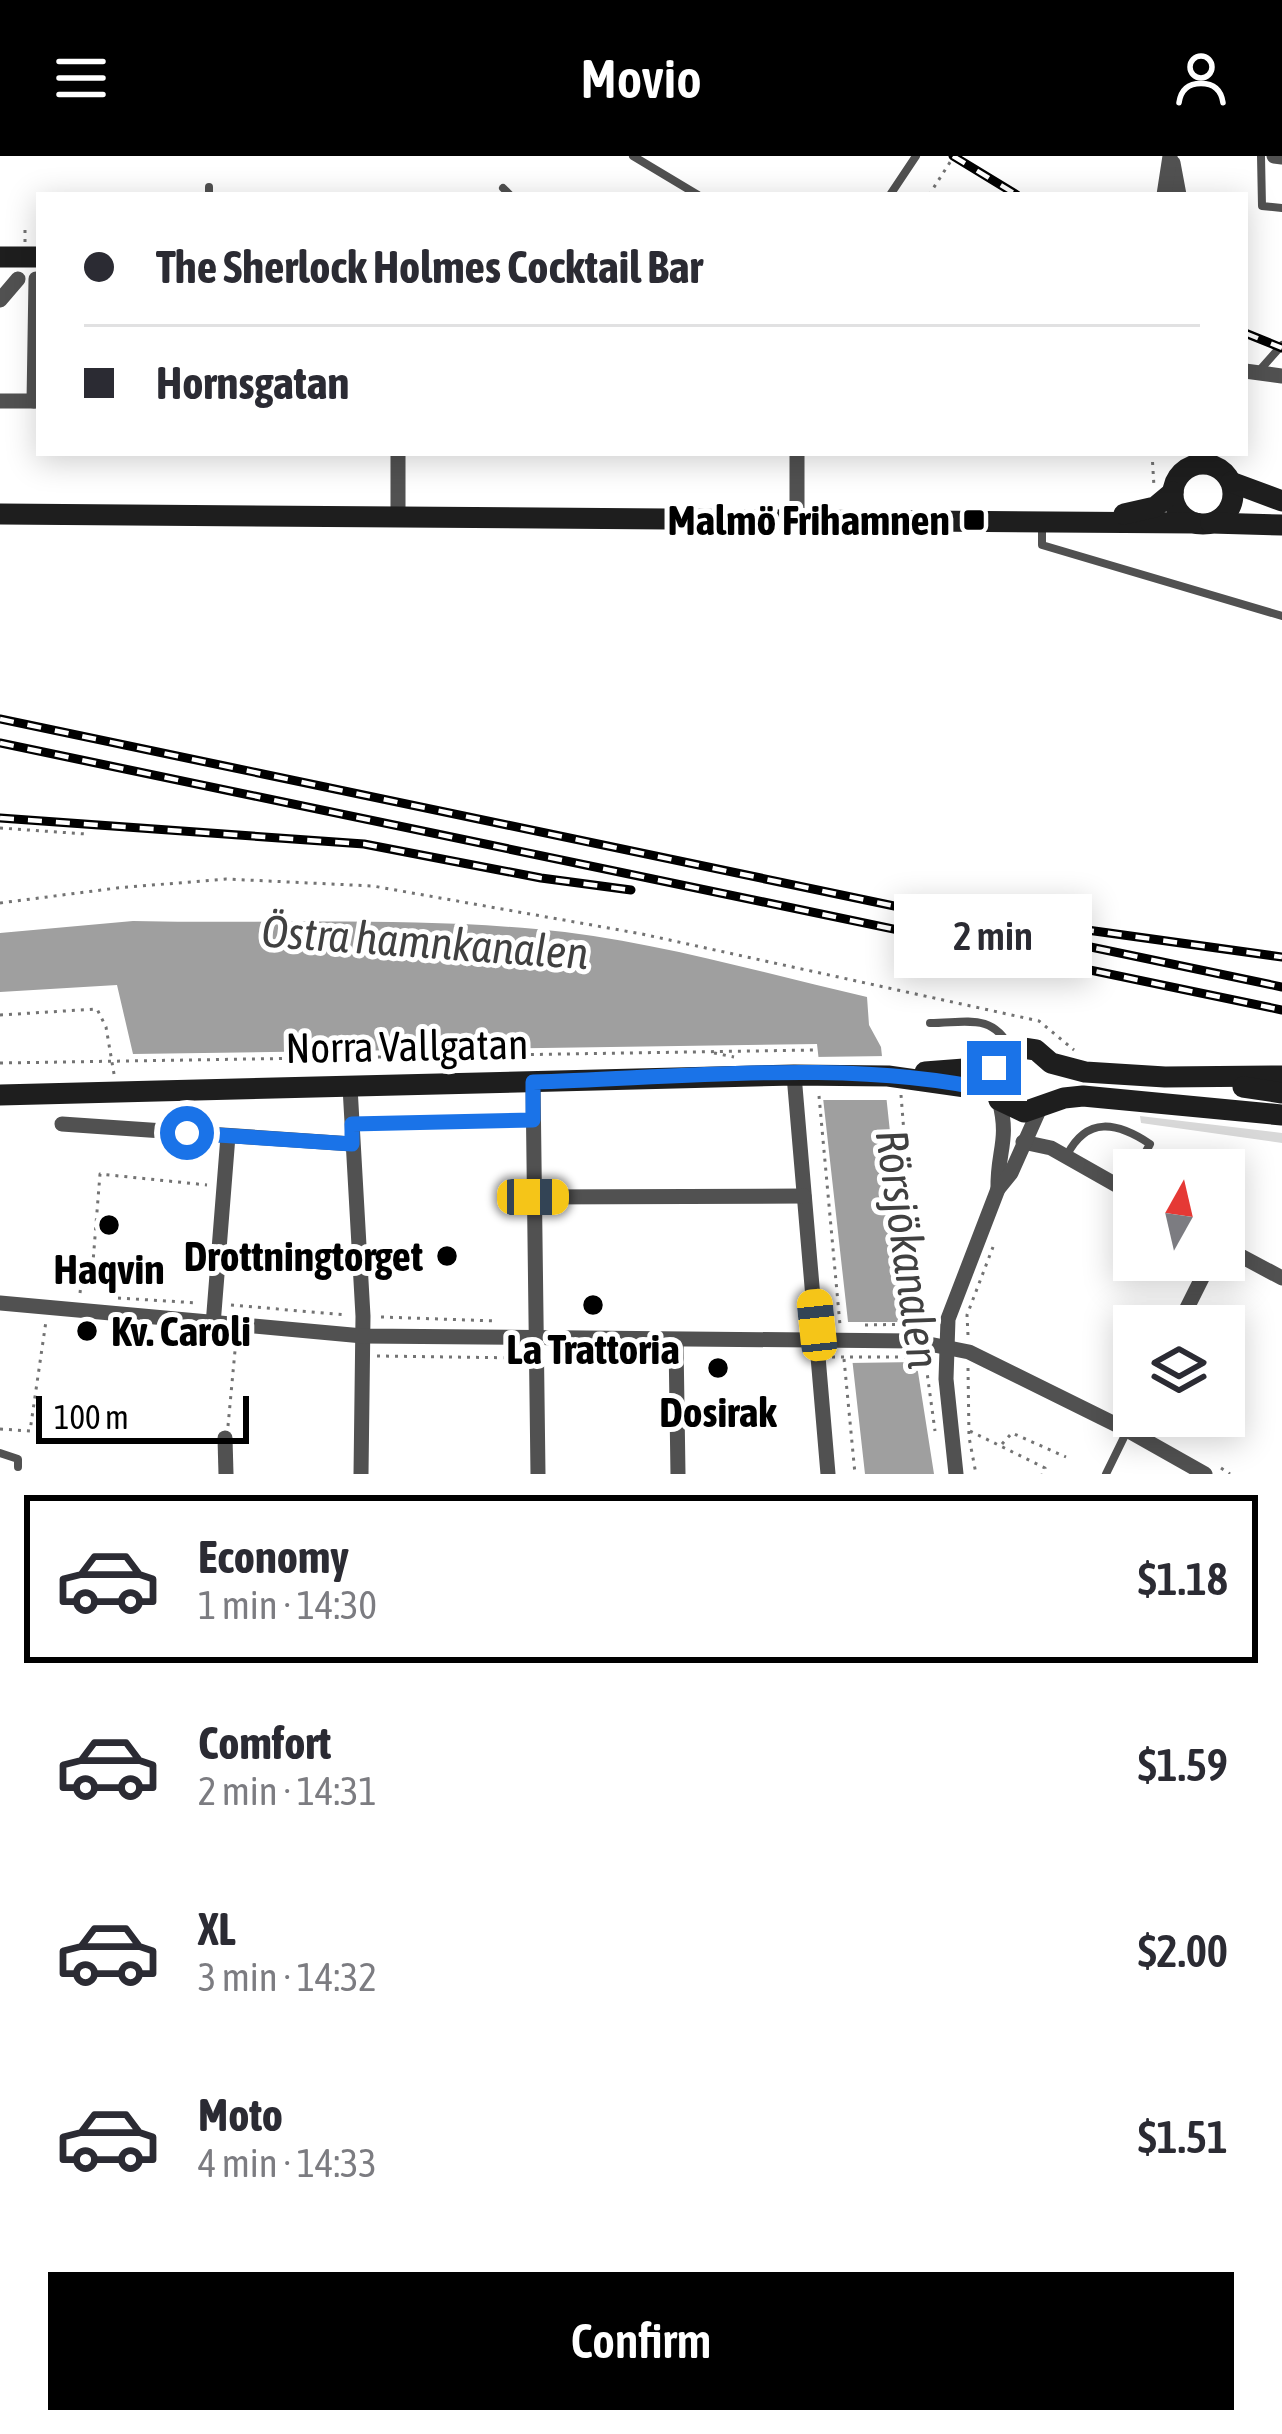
<!DOCTYPE html>
<html lang="en">
<head>
<meta charset="utf-8">
<style>
	body { margin:0; font-family:"Asap Condensed",sans-serif; background:#f7f7f7; color:#2b2b33; height:100vh; display:flex; flex-direction:column; font-size:45px; white-space:nowrap }
	* { box-sizing:border-box; margin:0 }
	p { font-size:39px; color:#7c7c81 }
	.icon { flex:none; width:66px; height:66px; fill:none; stroke:currentColor; stroke-width:2; stroke-linecap:round; stroke-linejoin:round }
	.map { position:relative; height:1318px; overflow:hidden }
	.sheet { display:flex; flex-direction:column; background:#fff; flex:1 }
	.sheet>* { flex:none }
	.hud { position:absolute; left:36px; top:36px; width:1212px; height:264px; border-radius:0px; box-shadow:0 6px 30px #0003; display:grid; align-content:center; height:264px; padding:0 48px; background:#fff }
	.needle { width:78px; rotate:8deg }
	.fabs { position:absolute; left:1113px; top:993px; display:grid; gap:24px }
	.fabs a { display:grid; place-items:center; width:132px; height:132px; border-radius:0px; background:#fff; box-shadow:0 6px 30px #0003; font-size:60px }
	.scale { position:absolute; left:36px; bottom:30px; width:213px; box-sizing:border-box; padding-left:12px; border:6px solid #000; border-top:0; font-size:33px; line-height:42px; white-space:nowrap; color:#000; -webkit-text-stroke:9px #fff; paint-order:stroke }
	.end { position:absolute; width:54px; height:54px; margin:-27px; border:15px solid #1a73e8; background:#fff; box-shadow:0 0 0 6px #fff }
	.from { border-radius:50% }
	.bubble { position:absolute; height:84px; border-radius:0px; background:#fff; box-shadow:0 6px 30px #0003; font-size:39px; font-weight:600; line-height:84px; text-align:center }
	.car { position:absolute; width:36px; height:72px; margin:-36px -18px; border-radius:15px; box-shadow:0 0 9px 3px #0007; background:linear-gradient(#f5c518 24%,#345 0 40%,#f5c518 0 76%,#345 0 86%,#f5c518 0) }
	.hud b { display:flex; align-items:center; gap:42px; height:114px; font-size:45px }
	.hud b+b { border-top:3px solid #e1e1e2 }
	.hud i { width:30px; height:30px; background:#2b2b33 }
	ul { padding:21px 0 0; list-style:none }
	li { display:flex; align-items:center; gap:36px; height:168px; margin:0 24px 18px; padding:0 24px; border:6px solid transparent; border-radius:0px }
	li div { flex:1 }
	li b { display:block; font-size:45px }
	li em { font-style:normal; font-weight:600 }
	li.current { border-color:#000 }
	li>.icon { width:108px; height:108px; stroke-width:1.5 }
	.action { display:flex; gap:24px; margin-top:auto; padding:24px 48px }
	.action a { flex:1; height:138px; border-radius:0px; background:#000; color:#fff; font-size:48px; font-weight:600; line-height:138px; text-align:center }
	header { display:flex; justify-content:space-between; align-items:center; height:156px; padding:0 48px; background:#000; color:#fff; font-size:54px; font-weight:600 }
	.map>svg:first-child { display:block }
	.green { fill:#d8d8d8 }
	.water { fill:#9f9f9f }
	.pier { fill:#fff }
	.lines { fill:none; stroke-linecap:round; stroke-linejoin:round }
	.path { stroke:#737373; stroke-width:3; stroke-dasharray:3 6; stroke-linecap:butt }
	.lane { stroke:#515151; stroke-width:8 }
	.street { stroke:#515151; stroke-width:15 }
	.secondary { stroke:#1e1e1e; stroke-width:21 }
	.rail-casing { stroke:#000; stroke-width:9 }
	.rail { stroke:#fff; stroke-width:4.5; stroke-dasharray:14; stroke-linecap:butt }
	.route { stroke:#1a73e8; stroke-width:15 }
	.poi-dot { fill:#000; stroke:#fff; stroke-width:4.5 }
	.labels { text-anchor:middle; dominant-baseline:central; stroke-width:10; stroke-linejoin:round; paint-order:stroke }
	.poi-label { font-size:42px; font-weight:bold; fill:#000; stroke:#fff }
	.street-label { font-size:42px; fill:#000; stroke:#fff }
	.water-label { font-size:45px; font-style:italic; fill:#404040; stroke:#fff }
</style>
</head>
<body>
<header><svg class="icon" aria-label="menu" viewBox="0 0 24 24"><path d="M4 6h16M4 12h16M4 18h16"/></svg>Movio<svg class="icon" aria-label="person" viewBox="0 0 24 24"><circle cx="12" cy="8" r="4"/><path d="M4 21q1-7 8-7t8 7"/></svg></header>
<div class="map">
<svg width="1282" height="1318" viewBox="0 0 1282 1318">
	<rect width="100%" height="100%" fill="#fff"/>
	<polygon class="green" points="1140,960 1282,977 1282,987 1141,967"/>
	<path class="water" d="M133,765c134,3 269,-4 403,8 112,10 222,43 331,68l2,28 12,22 29,274 24,153h-69l-48,-430 -684,10 -16,-69 -117,7v-59z"/>
	<g class="pier">
		<polygon points="888,900 888,944 820,944 813,901"/>
		<polygon points="901,1021 905,1058 905,1101 898,1098 891,1030"/>
		<polygon points="844,1166 912,1166 917,1206 849,1207"/>
	</g>
	<g class="lines">
		<g class="path">
			<polyline points="929,39 954,0"/>
			<polyline points="25,86 25,71"/>
			<polyline points="1152,297 1154,331"/>
			<polyline points="0,672 86,678"/>
			<polyline points="0,747 117,732 226,723 373,730 642,778 1039,865 1074,894"/>
			<polyline points="0,859 97,853 106,871 114,918"/>
			<polyline points="714,897 734,901"/>
			<polyline points="0,907 815,894"/>
			<polyline points="901,939 919,1167"/>
			<polyline points="819,940 840,1169"/>
			<polyline points="80,1137 84,1106 93,1106 100,1018 207,1029"/>
			<polyline points="118,1142 198,1147"/>
			<polyline points="231,1149 347,1159"/>
			<polyline points="381,1161 497,1165"/>
			<polyline points="865,1169 918,1168 935,1159"/>
			<polyline points="968,1179 967,1159 993,1091"/>
			<polyline points="377,1200 524,1202"/>
			<polyline points="832,1201 919,1201 926,1209 935,1275"/>
			<polyline points="844,1203 855,1318"/>
			<polyline points="968,1212 969,1281 976,1318"/>
			<polyline points="228,1270 236,1184"/>
			<polyline points="0,1273 30,1275 46,1165"/>
			<polyline points="970,1275 1045,1312 1042,1318"/>
			<polyline points="1002,1288 1012,1277 1066,1301"/>
			<polyline points="1221,1312 1230,1318"/>
		</g>
		<g class="lane">
			<polyline points="633,0 698,39"/>
			<polyline points="1261,0 1262,50 1282,52"/>
			<polyline points="503,32 510,39"/>
			<polyline points="209,39 209,31"/>
			<polyline points="890,39 916,0"/>
			<polyline points="1259,215 1282,189"/>
			<polyline points="1042,372 1042,389 1282,460"/>
			<path d="M930,867c36,0 62,-11 81,26"/>
			<polyline points="353,968 533,964"/>
			<path d="M1067,999c20,-39 50,-33 83,-11l-14,26"/>
			<polyline points="0,1297 18,1303 18,1311"/>
			<polyline points="1106,1318 1127,1275"/>
		</g>
		<g class="street">
			<polyline points="1274,0 1282,1"/>
			<polyline points="1173,7 1179,39"/>
			<polyline points="1164,39 1170,0"/>
			<polyline points="0,144 18,123"/>
			<polyline points="1245,215 1282,220"/>
			<polyline points="0,245 39,245"/>
			<polyline points="34,245 36,123"/>
			<polyline points="398,359 398,297"/>
			<polyline points="797,363 797,297"/>
			<polyline points="794,919 828,1318"/>
			<polyline points="533,926 538,1318"/>
			<polyline points="350,931 363,1160 361,1318"/>
			<polyline points="62,968 352,988"/>
			<polyline points="1023,986 1051,992 1134,1039"/>
			<path d="M998,1033c-1,-38 12,-48 1,-89"/>
			<polyline points="533,1041 804,1040"/>
			<polyline points="1224,1091 1282,1122"/>
			<polyline points="0,1147 363,1180 914,1185 969,1196 1127,1274 1205,1318"/>
			<polyline points="213,1169 228,980"/>
			<polyline points="1178,1170 1211,1104"/>
			<polyline points="676,1185 678,1318"/>
			<polyline points="225,1282 226,1318"/>
			<polyline points="956,1318 946,1223 948,1163 998,1033 1011,1017 1040,952"/>
		</g>
		<g class="secondary">
			<polyline points="0,101 39,101"/>
			<circle cx="1203" cy="338" r="30"/>
			<polyline points="1231,326 1282,345"/>
			<polyline points="0,358 1196,367"/>
			<polyline points="1124,358 1155,351 1173,336"/>
			<polyline points="1211,367 1282,369"/>
			<polyline points="925,916 977,912 1023,892 1036,894 1051,907 1085,916 1165,921 1282,920"/>
			<polyline points="992,922 999,944 1024,956 1064,942 1083,940 1282,959"/>
			<polyline points="1243,931 1282,937"/>
			<polyline points="0,939 794,919 888,920 994,935"/>
		</g>
		<defs>
			<g id="rail">
				<polyline points="953,0 1017,39"/>
				<polyline points="1245,177 1282,192"/>
				<polyline points="0,563 1282,831"/>
				<polyline points="0,587 1282,854"/>
				<polyline points="0,662 364,688 541,722 631,734"/>
				<polyline points="1080,773 1282,801"/>
			</g>
		</defs>
		<use href="#rail" class="rail-casing"/>
		<use href="#rail" class="rail"/>
	</g>
	<g class="lines">
		<path class="route" d="M187,977l165,11v-20l181,-4v-38c145,-4 320,-24 461,9v-23"/>
	</g>
	<g class="poi-dot">
		<rect x="962" y="352" width="24" height="24" rx="6"/>
		<circle cx="109" cy="1069" r="12"/>
		<circle cx="447" cy="1100" r="12"/>
		<circle cx="593" cy="1149" r="12"/>
		<circle cx="87" cy="1175" r="12"/>
		<circle cx="718" cy="1212" r="12"/>
	</g>
	<g class="labels">
		<g class="poi-label">
			<text x="950" y="364" text-anchor="end">Malmö Frihamnen</text>
			<text x="423" y="1100" text-anchor="end">Drottningtorget</text>
			<text x="109" y="1113">Haqvin</text>
			<text x="111" y="1175" text-anchor="start">Kv. Caroli</text>
			<text x="593" y="1193">La Trattoria</text>
			<text x="718" y="1256">Dosirak</text>
		</g>
		<g class="street-label">
			<text transform="translate(407 890) rotate(-1)">Norra Vallgatan</text>
		</g>
		<g class="water-label">
			<text transform="translate(425 786) rotate(4)">Östra hamnkanalen</text>
			<text transform="translate(908 1093) rotate(82)">Rörsjökanalen</text>
		</g>
	</g>
</svg>
<div class="fabs">
<a><svg class="needle" viewBox="-14 -14 28 28"><path d="M0-13l5 13h-10z" fill="#e53935"/><path d="M0 13l5-13h-10z" fill="#7c7c81"/></svg></a>
<a><svg class="icon" aria-label="layers" viewBox="0 0 24 24"><path d="M12 4l9 5-9 5-9-5zM3 14l9 5 9-5"/></svg></a>
</div>
<div class="scale">100 m</div>
<i class="end from" style="left:187px;top:977px"></i>
<i class="end" style="left:994px;top:912px"></i>
<div class="bubble" style="left:894px;top:738px;width:198px">2 min</div>
<i class="car" style="left:533px;top:1041px;rotate:90deg"></i>
<i class="car" style="left:817px;top:1169px;rotate:354deg"></i>
<div class="hud">
<b><i class="from"></i>The Sherlock Holmes Cocktail Bar</b>
<b><i></i>Hornsgatan</b>
</div>
</div>
<section class="sheet">
<ul>
<li class="current"><svg class="icon" aria-label="car" viewBox="0 0 24 24"><path d="M5 17H2v-5l4-1 3-4h7l3 4 3 1v5h-3M9 17h6M6 11h13"/><circle cx="7" cy="17" r="2"/><circle cx="17" cy="17" r="2"/></svg><div><b>Economy</b><p>1 min · 14:30</p></div><em>$1.18</em></li>
<li><svg class="icon" aria-label="car" viewBox="0 0 24 24"><path d="M5 17H2v-5l4-1 3-4h7l3 4 3 1v5h-3M9 17h6M6 11h13"/><circle cx="7" cy="17" r="2"/><circle cx="17" cy="17" r="2"/></svg><div><b>Comfort</b><p>2 min · 14:31</p></div><em>$1.59</em></li>
<li><svg class="icon" aria-label="car" viewBox="0 0 24 24"><path d="M5 17H2v-5l4-1 3-4h7l3 4 3 1v5h-3M9 17h6M6 11h13"/><circle cx="7" cy="17" r="2"/><circle cx="17" cy="17" r="2"/></svg><div><b>XL</b><p>3 min · 14:32</p></div><em>$2.00</em></li>
<li><svg class="icon" aria-label="car" viewBox="0 0 24 24"><path d="M5 17H2v-5l4-1 3-4h7l3 4 3 1v5h-3M9 17h6M6 11h13"/><circle cx="7" cy="17" r="2"/><circle cx="17" cy="17" r="2"/></svg><div><b>Moto</b><p>4 min · 14:33</p></div><em>$1.51</em></li>
</ul>
<div class="action"><a>Confirm</a></div>
</section>
</body>
</html>
